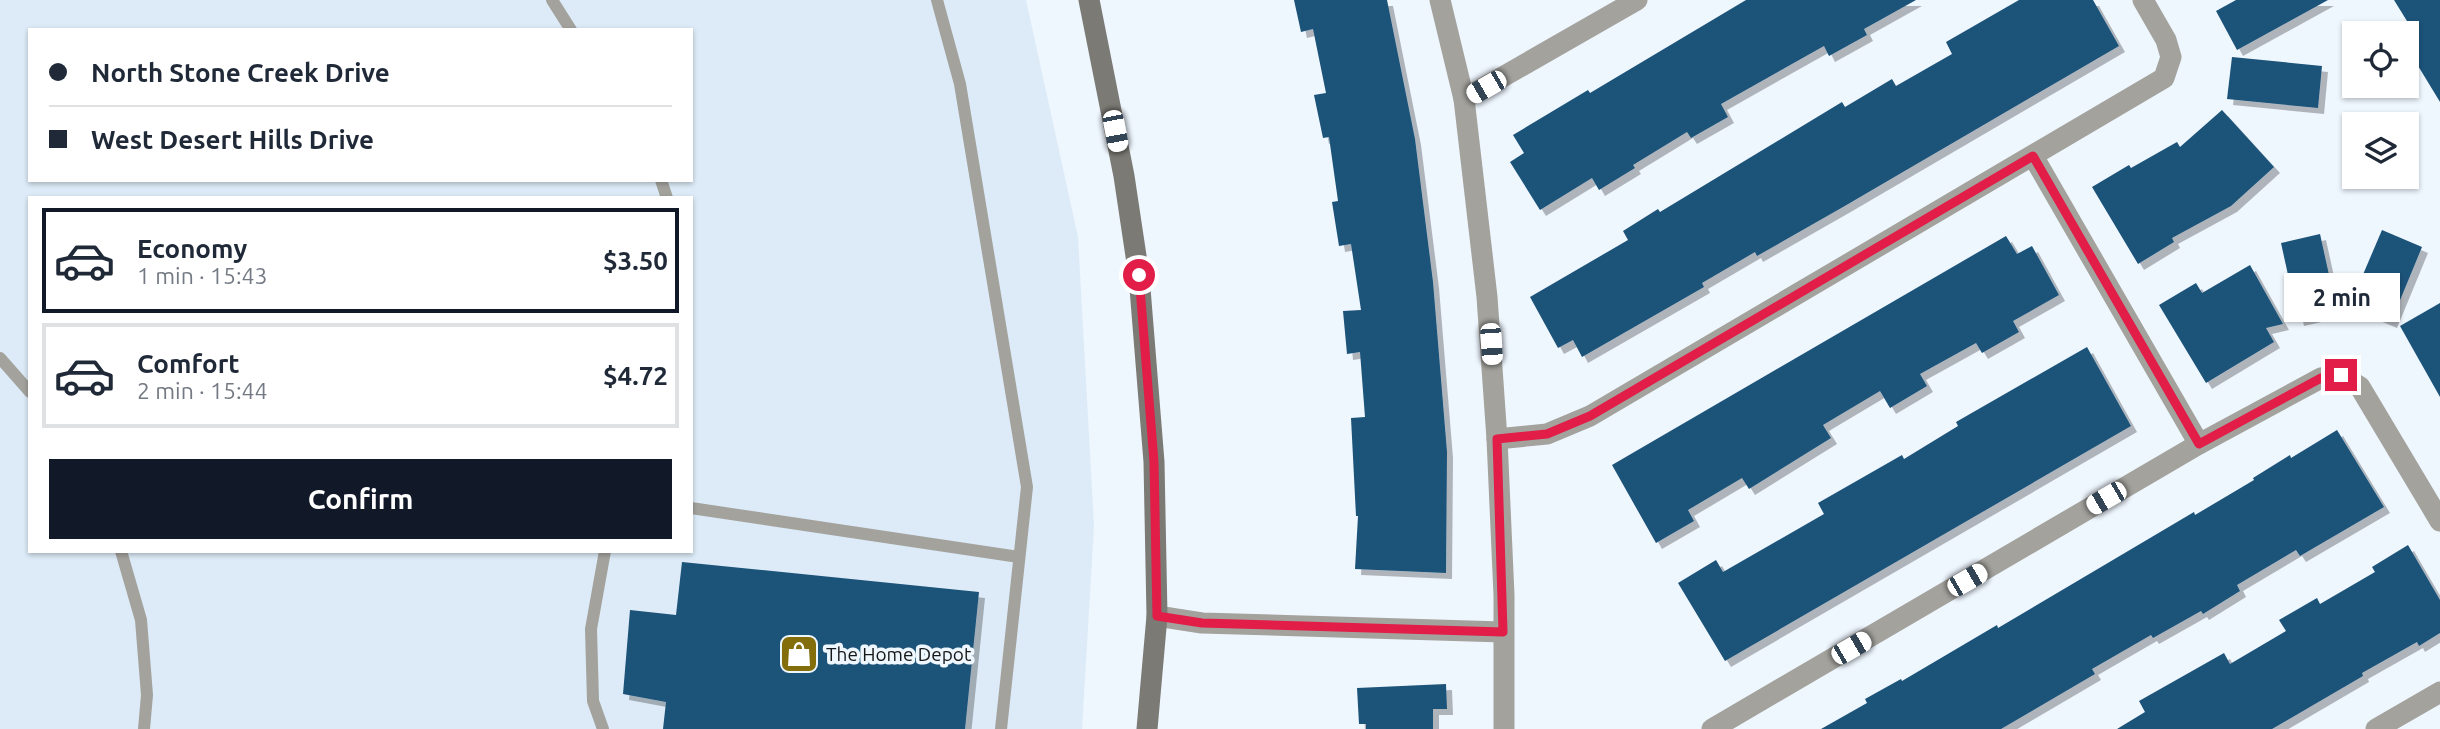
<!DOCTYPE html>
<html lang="en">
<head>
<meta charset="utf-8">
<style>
	body { margin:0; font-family:Ubuntu,sans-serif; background:#f6f6f7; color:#1f2937; height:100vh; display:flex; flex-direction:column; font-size:26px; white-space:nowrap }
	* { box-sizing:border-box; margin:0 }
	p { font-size:23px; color:#747a83 }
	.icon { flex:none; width:38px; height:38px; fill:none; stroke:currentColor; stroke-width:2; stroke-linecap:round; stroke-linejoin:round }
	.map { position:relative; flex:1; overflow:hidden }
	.details { position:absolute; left:28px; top:196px; width:665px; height:357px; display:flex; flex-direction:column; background:#fff; border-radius:0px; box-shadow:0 2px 5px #0004 }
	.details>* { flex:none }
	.hud { position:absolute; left:28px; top:28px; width:665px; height:154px; border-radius:0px; box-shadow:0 2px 5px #0004; display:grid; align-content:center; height:154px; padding:0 21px; background:#fff }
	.fabs { position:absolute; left:2342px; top:21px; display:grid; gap:14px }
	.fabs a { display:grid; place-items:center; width:77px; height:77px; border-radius:0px; background:#fff; box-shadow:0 2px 5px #0004; font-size:35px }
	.end { position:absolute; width:32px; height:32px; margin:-16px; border:9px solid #e11d48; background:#fff; box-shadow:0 0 0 4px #fff }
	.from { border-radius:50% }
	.bubble { position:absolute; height:49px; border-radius:0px; background:#fff; box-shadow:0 2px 5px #0004; font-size:23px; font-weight:700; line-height:49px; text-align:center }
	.car { position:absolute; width:21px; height:42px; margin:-21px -10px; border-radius:9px; box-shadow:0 0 5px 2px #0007; background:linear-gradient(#fff 24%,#345 0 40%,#fff 0 76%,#345 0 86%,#fff 0) }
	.hud b { display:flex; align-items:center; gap:24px; height:66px; font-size:26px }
	.hud b+b { border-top:2px solid #e0e1e3 }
	.hud i { width:18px; height:18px; background:#1f2937 }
	ul { padding:12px 0 0; list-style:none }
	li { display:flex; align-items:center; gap:21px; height:105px; margin:0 14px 10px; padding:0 7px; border:4px solid #e0e1e3; border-radius:0px }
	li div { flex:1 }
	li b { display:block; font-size:26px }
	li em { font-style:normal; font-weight:700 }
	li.current { border-color:#111827 }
	li>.icon { width:63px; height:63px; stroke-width:1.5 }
	.action { display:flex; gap:14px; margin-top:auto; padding:14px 21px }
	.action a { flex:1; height:80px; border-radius:0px; background:#111827; color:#fff; font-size:28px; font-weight:700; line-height:80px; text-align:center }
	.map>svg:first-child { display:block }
	.built { fill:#dcebf7; fill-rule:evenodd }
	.building { fill:#1d5279; filter:url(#shadow) }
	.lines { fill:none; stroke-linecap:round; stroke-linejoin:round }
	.lane { stroke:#a3a29d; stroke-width:12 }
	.street { stroke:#a3a29d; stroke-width:21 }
	.secondary { stroke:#7b7a74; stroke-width:21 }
	.route { stroke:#e11d48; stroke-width:9 }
	.labels { text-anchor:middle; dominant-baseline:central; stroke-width:7; stroke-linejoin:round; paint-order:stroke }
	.poi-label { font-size:19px; fill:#15181a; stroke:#eef6fe; text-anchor:start }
</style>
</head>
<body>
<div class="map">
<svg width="2440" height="729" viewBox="0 0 2440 729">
	<defs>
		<filter id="shadow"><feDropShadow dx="6" dy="6" stdDeviation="0" flood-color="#0004"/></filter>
	</defs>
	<rect width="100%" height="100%" fill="#eef6fe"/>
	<path class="built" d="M0,0h1026l52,237 16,289 -12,203h-1082zM30,30h661v150h-661zM30,198h661v353h-661z"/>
	<g class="building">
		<polygon points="1294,0 1387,0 1415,139 1433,282 1447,452 1446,573 1355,569 1358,516 1356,516 1351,418 1365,417 1360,352 1347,354 1343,311 1361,310 1351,244 1339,246 1332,202 1338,201 1329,137 1323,138 1314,95 1326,93 1313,29 1301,32"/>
		<polygon points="1746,0 1916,0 1864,29 1867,35 1829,56 1824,46 1721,104 1728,117 1691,138 1687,132 1633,165 1635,168 1599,190 1592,178 1540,210 1510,162 1524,153 1513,135 1588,90 1590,93"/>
		<polygon points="2019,0 2093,0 2119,46 1843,207 1757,256 1755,252 1702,283 1704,287 1582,357 1573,340 1558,348 1530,297 1628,240 1623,231 1658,209 1660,212 1842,102 1845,107 1892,79 1896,86 1952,54 1946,42"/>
		<polygon points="2236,0 2328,0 2237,50 2216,11"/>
		<polygon points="2394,0 2440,0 2440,102 2406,46 2406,39 2415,34"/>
		<polygon points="2232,57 2322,66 2318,108 2227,99"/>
		<polygon points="2222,110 2274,167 2231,206 2172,238 2174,242 2138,264 2092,187 2129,165 2131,168 2177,142 2180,147"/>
		<polygon points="2382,230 2422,247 2391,322 2350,305"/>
		<polygon points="2320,234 2337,311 2298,320 2281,243"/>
		<polygon points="2006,236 2017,254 2032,246 2059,295 2013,321 2019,332 1982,353 1976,343 1920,374 1927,386 1890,408 1880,391 1823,425 1831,438 1749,489 1742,478 1688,510 1694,521 1656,543 1612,465"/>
		<polygon points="2250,265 2283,324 2266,328 2274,342 2206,383 2159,305 2196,283 2202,293"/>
		<polygon points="2440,303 2440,397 2400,326"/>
		<polygon points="2087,347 2131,426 1725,661 1678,583 1716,560 1723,572 1770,545 1824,514 1818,503 1902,455 1904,459 1958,426 1956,422"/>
		<polygon points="2337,430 2384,507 2300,556 2296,550 2237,585 2240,591 2203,614 2201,611 2153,638 2151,635 2092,669 2095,674 2001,729 1821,729 1867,703 1865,699 1901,679 1902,681 1997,625 1998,628 2194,512 2195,515 2254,480 2253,478 2290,455 2291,458"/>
		<polygon points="2408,545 2440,600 2440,633 2419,646 2417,642 2362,673 2363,676 2272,729 2117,729 2145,712 2139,701 2224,653 2230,664 2286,631 2279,620 2317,598 2320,604 2375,572 2372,567"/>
		<polygon points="682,562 979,592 965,729 663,729 666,702 623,694 630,610 676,615"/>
		<polygon points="1446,684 1447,709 1433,709 1433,729 1366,729 1366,724 1359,724 1357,688"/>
	</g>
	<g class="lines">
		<g class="lane">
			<polyline points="552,0 571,30"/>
			<polyline points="937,0 960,84 1027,487 1001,729"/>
			<polyline points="661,180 667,198"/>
			<polyline points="0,358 30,392"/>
			<polyline points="691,508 1019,557"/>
			<polyline points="121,551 141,620 147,695 144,729"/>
			<polyline points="603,729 593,701 591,629 605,551"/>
		</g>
		<g class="street">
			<polyline points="1440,0 1464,99 1487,297 1497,439 1504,595 1504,729"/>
			<polyline points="1464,99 1637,0"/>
			<polyline points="2033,156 2199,444"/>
			<polyline points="1497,439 1547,434 1590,416 2164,78 2171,57 2166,40 2143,0"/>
			<polyline points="1157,616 1202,623 1503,632"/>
			<polyline points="1712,729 2199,444 2321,378 2341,375 2360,387 2440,521"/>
			<polyline points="2376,729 2440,692"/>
		</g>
		<polyline class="secondary" points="1089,0 1124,176 1139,276 1154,462 1157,616 1147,729"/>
	</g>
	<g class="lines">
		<polyline class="route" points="1139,275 1154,462 1157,616 1202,623 1503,632 1497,439 1547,434 1590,416 2033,156 2199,444 2321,378 2341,375"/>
	</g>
	<defs>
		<symbol id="shop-square" viewBox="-11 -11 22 22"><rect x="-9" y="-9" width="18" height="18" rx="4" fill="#836e0b" stroke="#eef6fe"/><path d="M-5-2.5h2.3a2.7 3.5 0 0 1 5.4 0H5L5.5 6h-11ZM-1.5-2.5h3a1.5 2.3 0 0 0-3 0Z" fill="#fff"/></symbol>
	</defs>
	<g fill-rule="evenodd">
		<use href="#shop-square" x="777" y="632" width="44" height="44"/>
	</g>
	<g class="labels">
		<g class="poi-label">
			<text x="826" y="654">The Home Depot</text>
		</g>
	</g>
</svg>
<div class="fabs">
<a><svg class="icon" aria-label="locate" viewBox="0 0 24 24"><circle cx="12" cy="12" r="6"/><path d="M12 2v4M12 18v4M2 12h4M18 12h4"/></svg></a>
<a><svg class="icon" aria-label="layers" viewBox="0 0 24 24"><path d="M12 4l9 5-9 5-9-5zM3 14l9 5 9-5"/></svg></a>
</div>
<i class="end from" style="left:1139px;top:275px"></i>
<i class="end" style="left:2341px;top:375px"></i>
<div class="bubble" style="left:2284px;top:273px;width:116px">2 min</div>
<i class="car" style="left:1486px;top:87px;rotate:240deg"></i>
<i class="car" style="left:1115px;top:131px;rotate:169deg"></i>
<i class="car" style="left:1491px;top:344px;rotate:176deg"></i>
<i class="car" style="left:2106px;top:498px;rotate:240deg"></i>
<i class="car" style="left:1967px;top:580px;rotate:60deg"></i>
<i class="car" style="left:1851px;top:648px;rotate:60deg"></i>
<div class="hud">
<b><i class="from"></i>North Stone Creek Drive</b>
<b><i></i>West Desert Hills Drive</b>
</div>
<section class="details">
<ul>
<li class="current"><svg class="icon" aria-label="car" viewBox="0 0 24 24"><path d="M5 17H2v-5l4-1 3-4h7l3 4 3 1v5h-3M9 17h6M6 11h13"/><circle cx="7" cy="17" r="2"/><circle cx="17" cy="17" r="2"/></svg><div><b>Economy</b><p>1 min · 15:43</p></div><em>$3.50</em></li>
<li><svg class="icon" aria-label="car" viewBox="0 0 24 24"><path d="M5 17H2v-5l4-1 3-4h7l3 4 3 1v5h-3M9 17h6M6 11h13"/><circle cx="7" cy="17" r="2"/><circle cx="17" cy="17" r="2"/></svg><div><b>Comfort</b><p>2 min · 15:44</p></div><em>$4.72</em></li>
</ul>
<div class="action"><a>Confirm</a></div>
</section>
</div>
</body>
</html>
